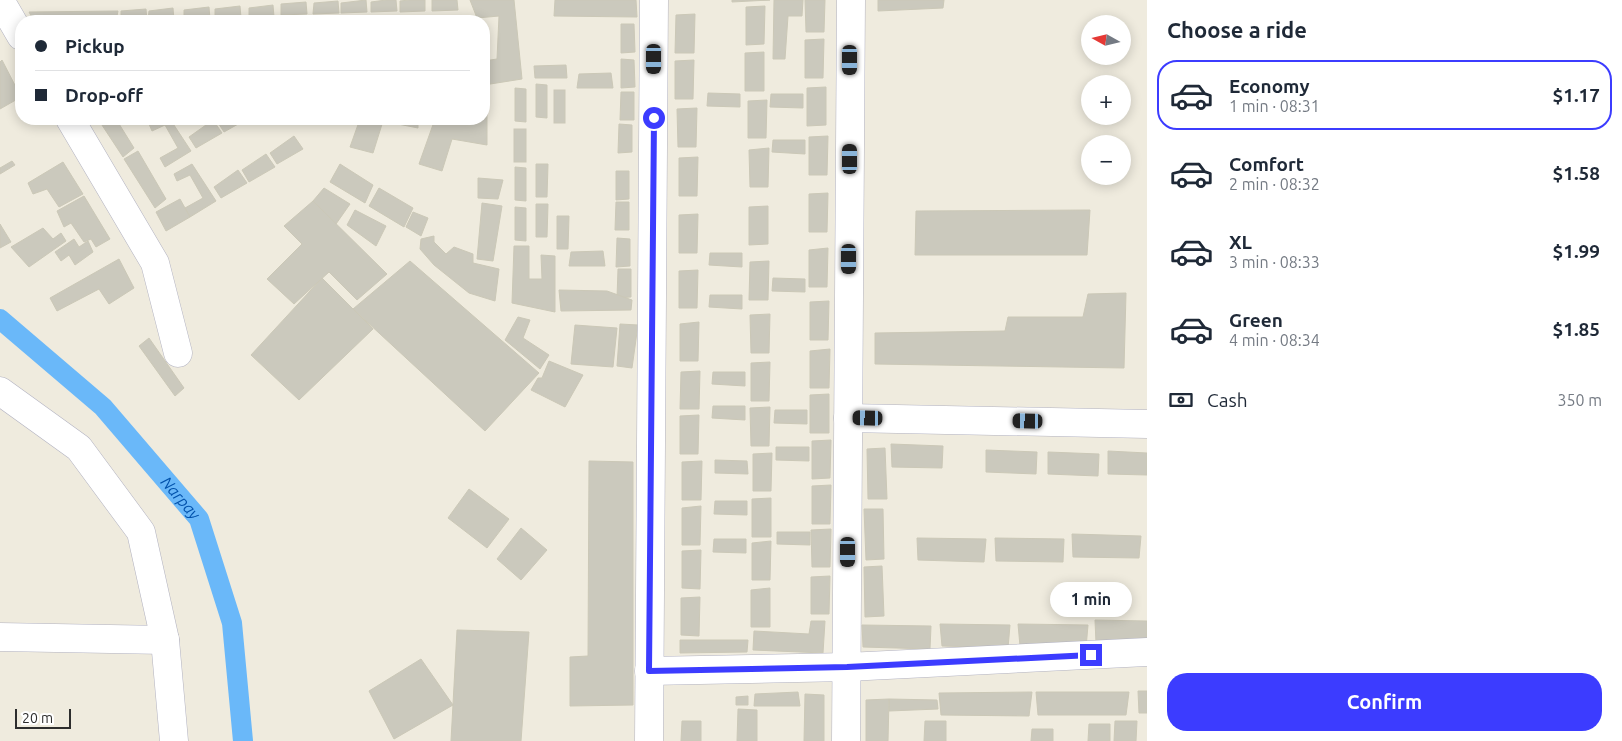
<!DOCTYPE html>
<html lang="en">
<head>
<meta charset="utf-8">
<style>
	body { margin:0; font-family:Ubuntu,sans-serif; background:#f6f6f7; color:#1f2937; height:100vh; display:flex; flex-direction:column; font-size:19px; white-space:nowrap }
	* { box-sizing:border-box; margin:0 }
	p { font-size:16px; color:#747a83 }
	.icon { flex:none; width:28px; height:28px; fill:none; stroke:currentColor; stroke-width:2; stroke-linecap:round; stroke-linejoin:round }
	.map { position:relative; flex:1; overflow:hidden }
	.side { display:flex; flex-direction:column; background:#fff; width:475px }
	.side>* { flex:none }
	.guide { position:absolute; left:15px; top:15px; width:475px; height:110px; border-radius:20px; box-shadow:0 2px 12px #0003; display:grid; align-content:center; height:110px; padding:0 20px; background:#fff }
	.needle { width:32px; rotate:278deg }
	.buttons { position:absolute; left:1081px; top:15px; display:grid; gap:10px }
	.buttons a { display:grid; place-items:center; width:50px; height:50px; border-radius:50%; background:#fff; box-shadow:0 2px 12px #0003; font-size:25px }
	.scale { position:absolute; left:15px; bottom:12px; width:56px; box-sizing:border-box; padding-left:5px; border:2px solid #2d2d2d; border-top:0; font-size:14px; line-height:18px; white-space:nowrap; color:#2d2d2d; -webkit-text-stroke:4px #fff; paint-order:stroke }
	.end { position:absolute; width:22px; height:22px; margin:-11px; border:6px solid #3c3cff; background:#fff; box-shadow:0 0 0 2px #fff }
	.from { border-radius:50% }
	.bubble { position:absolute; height:35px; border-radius:18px; background:#fff; box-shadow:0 2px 12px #0003; font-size:16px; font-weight:700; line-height:35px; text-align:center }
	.car { position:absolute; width:15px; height:30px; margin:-15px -8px; border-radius:6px; box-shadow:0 0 4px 1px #0007; background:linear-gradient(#222 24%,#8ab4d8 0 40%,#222 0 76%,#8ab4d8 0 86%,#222 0) }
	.guide b { display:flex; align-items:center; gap:18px; height:48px; font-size:19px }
	.guide b+b { border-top:1px solid #e0e1e3 }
	.guide i { width:12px; height:12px; background:#1f2937 }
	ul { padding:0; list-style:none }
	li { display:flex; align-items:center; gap:15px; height:70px; margin:0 10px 8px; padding:0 10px; border:2px solid transparent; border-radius:20px }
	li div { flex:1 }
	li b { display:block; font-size:19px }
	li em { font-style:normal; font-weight:700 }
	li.current { border-color:#3c3cff }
	li>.icon { width:45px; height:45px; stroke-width:1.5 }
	h2 { padding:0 20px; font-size:22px; line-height:60px }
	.pay { display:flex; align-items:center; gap:12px; height:55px; padding:0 20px; font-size:19px }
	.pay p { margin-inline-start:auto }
	.primary-button { display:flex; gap:10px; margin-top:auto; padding:10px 20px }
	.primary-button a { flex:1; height:58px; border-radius:20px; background:#3c3cff; color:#fff; font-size:20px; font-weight:700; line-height:58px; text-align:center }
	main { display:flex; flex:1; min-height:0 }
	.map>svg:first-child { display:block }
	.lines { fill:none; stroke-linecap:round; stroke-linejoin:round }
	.canal { stroke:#6ab8f9; stroke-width:20 }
	.building { fill:#cbc9bd; stroke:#cbc8b7 }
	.minor-casing { stroke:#b2b2c1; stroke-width:29 }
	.minor { stroke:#fff; stroke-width:28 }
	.route { stroke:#3c3cff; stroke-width:6 }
	.labels { text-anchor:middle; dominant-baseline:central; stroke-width:5; stroke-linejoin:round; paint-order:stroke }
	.water-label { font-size:16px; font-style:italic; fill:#0252ac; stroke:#fff }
</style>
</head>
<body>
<main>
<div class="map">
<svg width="1147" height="741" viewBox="0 0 1147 741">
	<rect width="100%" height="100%" fill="#efebde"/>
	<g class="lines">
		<path class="canal" id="s1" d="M0,319l103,88 96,112 33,104 11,118"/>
	</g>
	<g class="building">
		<polygon points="366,0 367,12 341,13 341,3"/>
		<polygon points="386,0 396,0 397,11 371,12 371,2"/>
		<polygon points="409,0 425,0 425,11 400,12 400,1"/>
		<polygon points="432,0 457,0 458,10 432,11"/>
		<polygon points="470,0 514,0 522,79 484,85 484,61 497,59 499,16 477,18"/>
		<polygon points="555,0 636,0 637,17 554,16"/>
		<polygon points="732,0 770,0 732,2"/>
		<polygon points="774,0 803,0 802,16 788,16 785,59 773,59"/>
		<polygon points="805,0 825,0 824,32 806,32"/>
		<polygon points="878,0 944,0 943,8 878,11"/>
		<polygon points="338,1 339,13 313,14 314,3"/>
		<polygon points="306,2 307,14 281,15 281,4"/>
		<polygon points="273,5 274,17 249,18 249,8"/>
		<polygon points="240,6 241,18 215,19 215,9"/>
		<polygon points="765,6 764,44 746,45 746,7"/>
		<polygon points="209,7 210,19 184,20 184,10"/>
		<polygon points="173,8 174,20 148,21 149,11"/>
		<polygon points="146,9 147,21 121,21 121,11"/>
		<polygon points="118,11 116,21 34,21 29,12"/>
		<polygon points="695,14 694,53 675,53 676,15"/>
		<polygon points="621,24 634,24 635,52 621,53"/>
		<polygon points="824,39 823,78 805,78 805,40"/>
		<polygon points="764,52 764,91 745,91 745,53"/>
		<polygon points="621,59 634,60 635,87 621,88"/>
		<polygon points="2,60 21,97 0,109 0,62"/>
		<polygon points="694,60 693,99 675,99 675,61"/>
		<polygon points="566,65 567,78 535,78 534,66"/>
		<polygon points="611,73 613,88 577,88 579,74"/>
		<polygon points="536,84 547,85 547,118 536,117"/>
		<polygon points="826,87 826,125 807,126 807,88"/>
		<polygon points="515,88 526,89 526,122 515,121"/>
		<rect x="554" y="90" width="11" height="33"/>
		<polygon points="621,92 634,92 634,120 620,120"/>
		<polygon points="484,93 487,93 487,145 452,139 442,171 419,164 435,119 484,119"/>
		<polygon points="708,93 740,94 740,107 707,106"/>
		<polygon points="771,94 803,94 803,108 770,107"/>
		<polygon points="767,100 766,138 748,138 748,101"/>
		<polygon points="697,108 696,147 678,147 677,109"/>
		<polygon points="98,119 116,119 134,148 123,157"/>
		<polygon points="158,119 170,119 191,151 165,167 160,158 178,148 165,125 152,131 149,124"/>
		<polygon points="220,119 247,119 224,132 217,121"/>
		<polygon points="360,119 418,119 418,128 383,121 373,153 350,147"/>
		<polygon points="213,120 222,133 196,148 189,137"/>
		<polygon points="619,124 632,125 632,152 618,153"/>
		<rect x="514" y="129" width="12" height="33"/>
		<polygon points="294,136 303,149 277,164 270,153"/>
		<polygon points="828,136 827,175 809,175 809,137"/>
		<polygon points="773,140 805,140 805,154 772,152"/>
		<polygon points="769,148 768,187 750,187 749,150"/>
		<polygon points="138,151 166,199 155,208 124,159"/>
		<polygon points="266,154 275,167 249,182 242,170"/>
		<polygon points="698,157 697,196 679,196 679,158"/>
		<polygon points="12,161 15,165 0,174 0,168"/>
		<polygon points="63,162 83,194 59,207 47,189 33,194 28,183"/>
		<polygon points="192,164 216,201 190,217 185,208 203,198 190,175 177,181 174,174"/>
		<polygon points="340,164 373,185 365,203 330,182"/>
		<polygon points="536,164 548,164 547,197 536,197"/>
		<polygon points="515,167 526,168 526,201 515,200"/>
		<polygon points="238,170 247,183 221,198 214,187"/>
		<polygon points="616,171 629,171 629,199 616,200"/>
		<polygon points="478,178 503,180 498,199 478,198"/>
		<polygon points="324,188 350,204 336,224 313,201"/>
		<polygon points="379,188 413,208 404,227 369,206"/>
		<polygon points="828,193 827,232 809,232 809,194"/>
		<polygon points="84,196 110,239 96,247 91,239 84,242 71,223 64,227 57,211"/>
		<polygon points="180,199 190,217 166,231 156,212"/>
		<polygon points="313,201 387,274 357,300 329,272 294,304 267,279 302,244 284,226"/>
		<polygon points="616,202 629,202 629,230 615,230"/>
		<polygon points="482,203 502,206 493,261 477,259"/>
		<polygon points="536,204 548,204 547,237 536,237"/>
		<polygon points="768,206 768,244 749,245 749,207"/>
		<polygon points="515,207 526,208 526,241 515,240"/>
		<polygon points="355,210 386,226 376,246 347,225"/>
		<polygon points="1090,210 1087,255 915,255 916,211"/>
		<polygon points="413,212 428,218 421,236 406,227"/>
		<polygon points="698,214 697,253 679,253 679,215"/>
		<polygon points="557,216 569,216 568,249 557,249"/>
		<polygon points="0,224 11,242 0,248"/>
		<polygon points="43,228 53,239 61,233 66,241 29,267 11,247"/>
		<polygon points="434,236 434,242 446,254 454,247 473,254 473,263 499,269 495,301 469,293 434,265 420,249 421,239"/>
		<polygon points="617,238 630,239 630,266 616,267"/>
		<polygon points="74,239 79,247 88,241 93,252 75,265 69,255 61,261 55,252"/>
		<polygon points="514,246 529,246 529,279 542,279 541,255 555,256 555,312 512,303"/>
		<polygon points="828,248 827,287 809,287 809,250"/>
		<polygon points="603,251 605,266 569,266 571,252"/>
		<polygon points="710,253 742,253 742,267 709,265"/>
		<polygon points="119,259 134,288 109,304 99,289 57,311 50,298"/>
		<polygon points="410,261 539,373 485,431 353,309"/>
		<polygon points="769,261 768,300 749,300 750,262"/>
		<polygon points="618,269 631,269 631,297 617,298"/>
		<polygon points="698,270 697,308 679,308 679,271"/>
		<polygon points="322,278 373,329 299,400 251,355"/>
		<polygon points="773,278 805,279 805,292 772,291"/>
		<polygon points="559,290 607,291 632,300 631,310 561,311"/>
		<polygon points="1126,293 1124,368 875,364 875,333 1005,331 1008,317 1083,317 1088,294"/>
		<polygon points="710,295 742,295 742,309 709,307"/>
		<polygon points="829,301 828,340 810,340 810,302"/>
		<polygon points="770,314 769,353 751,353 750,315"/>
		<polygon points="518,317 530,320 523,338 549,355 540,369 505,340"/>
		<polygon points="699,322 698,361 680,361 680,324"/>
		<polygon points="620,324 638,325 632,368 617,366"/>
		<polygon points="575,325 617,328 613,367 571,364"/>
		<polygon points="149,338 184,388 175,396 139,346"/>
		<polygon points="830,349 829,388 810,388 810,351"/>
		<polygon points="549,361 583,375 565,407 531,390 538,378 542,378"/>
		<polygon points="770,362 769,401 751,401 751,363"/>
		<polygon points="700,371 699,409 680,409 681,372"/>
		<polygon points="713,372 745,372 745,386 712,384"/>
		<polygon points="829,394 829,433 810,433 810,395"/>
		<polygon points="713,406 745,406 745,420 712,418"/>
		<polygon points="770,407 769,446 751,446 750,408"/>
		<polygon points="775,410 807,410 807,424 774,423"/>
		<polygon points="699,415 698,454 680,454 680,416"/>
		<polygon points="831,440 830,478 812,479 812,441"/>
		<polygon points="891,444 943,446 942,468 892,467"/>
		<polygon points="776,447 809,447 809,461 776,460"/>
		<polygon points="885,448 887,499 868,499 867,449"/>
		<polygon points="986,450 1037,452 1036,474 986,472"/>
		<polygon points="1108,451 1147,453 1147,475 1108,474"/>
		<polygon points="1048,452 1099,454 1098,476 1048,474"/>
		<polygon points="772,453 771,491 753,491 753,454"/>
		<polygon points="715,460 747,461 748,474 715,473"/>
		<polygon points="589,461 633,462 633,705 570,706 570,657 588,656"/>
		<polygon points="702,461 701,500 682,500 682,462"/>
		<polygon points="831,485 830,524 812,524 812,486"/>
		<polygon points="469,489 509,519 487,548 448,518"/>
		<polygon points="771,498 771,537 752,537 752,499"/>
		<polygon points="715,501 747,501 747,515 714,514"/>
		<polygon points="701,506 700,545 682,545 682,508"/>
		<polygon points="864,509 883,509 884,559 866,560"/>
		<polygon points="521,528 547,550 521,580 497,559"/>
		<polygon points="831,529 830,567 812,567 811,530"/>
		<polygon points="777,532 810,532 810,545 777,544"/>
		<polygon points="1072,534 1141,536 1139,558 1073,557"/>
		<polygon points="917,538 986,539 984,562 918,560"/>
		<polygon points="995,538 1064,539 1063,562 996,561"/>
		<polygon points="714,539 746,539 746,553 713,552"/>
		<polygon points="771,541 770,580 752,580 752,543"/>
		<polygon points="701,550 700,589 682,588 682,551"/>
		<polygon points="882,566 884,616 865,617 864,567"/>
		<polygon points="830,576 829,614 811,614 811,577"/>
		<polygon points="770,588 770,627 751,627 751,590"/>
		<polygon points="700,597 699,636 681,635 681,598"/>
		<polygon points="1095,620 1147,621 1147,644 1096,643"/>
		<polygon points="811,621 825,621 823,653 753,650 754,631 809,634"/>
		<polygon points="940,624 1010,625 1008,648 942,646"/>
		<polygon points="1018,624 1088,625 1086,648 1020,646"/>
		<polygon points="862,625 931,626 930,649 863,647"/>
		<polygon points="457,630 529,632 521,741 451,741"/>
		<polygon points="680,640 748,640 747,652 680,653"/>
		<polygon points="421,659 453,705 394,739 369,691"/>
		<polygon points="1138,691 1147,691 1147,713 1139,713"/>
		<polygon points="798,692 800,706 754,706 755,694"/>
		<polygon points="1032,692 1029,716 941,715 939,693"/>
		<polygon points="1036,692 1129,692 1126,715 1038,715"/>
		<polygon points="805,694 824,695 824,741 804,741"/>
		<polygon points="748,696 748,705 736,705 736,697"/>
		<polygon points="889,699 937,700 938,709 889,711"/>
		<polygon points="889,699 888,741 866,741 866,700"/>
		<polygon points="738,709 757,710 757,741 737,741"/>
		<polygon points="682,721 701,721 701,741 681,741"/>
		<polygon points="925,721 946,721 946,741 924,741"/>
		<polygon points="1115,721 1137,721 1136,741 1114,741"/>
		<polygon points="1089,724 1110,724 1110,741 1088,741"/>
		<polygon points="1032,729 1053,729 1053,741 1031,741"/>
	</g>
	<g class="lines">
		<defs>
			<g id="minor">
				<polyline points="0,0 21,36"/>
				<polyline points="70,119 155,263 178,353"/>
				<polyline points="0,391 79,448 141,532 165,640 174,741"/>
				<polyline points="848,418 1147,424"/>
				<polyline points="0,637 165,640"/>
				<polyline points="649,671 847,667 1147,652"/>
				<polyline points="649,741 654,0"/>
				<polyline points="846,741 851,0"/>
			</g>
		</defs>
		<use href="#minor" class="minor-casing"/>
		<use href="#minor" class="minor"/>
	</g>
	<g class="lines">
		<polyline class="route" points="654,118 649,671 847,667 1091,655"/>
	</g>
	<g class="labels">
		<g class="water-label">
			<text stroke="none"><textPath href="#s1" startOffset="255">Narpay</textPath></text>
		</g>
	</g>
</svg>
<div class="buttons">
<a><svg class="needle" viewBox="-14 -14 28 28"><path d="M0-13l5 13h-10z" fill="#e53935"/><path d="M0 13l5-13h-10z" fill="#747a83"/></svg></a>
<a>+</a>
<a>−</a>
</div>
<div class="scale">20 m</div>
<i class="end from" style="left:654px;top:118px"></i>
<i class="end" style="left:1091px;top:655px"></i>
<div class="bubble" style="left:1050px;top:582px;width:82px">1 min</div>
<i class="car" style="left:654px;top:59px;rotate:180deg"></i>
<i class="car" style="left:850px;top:60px;rotate:180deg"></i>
<i class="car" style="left:850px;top:159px;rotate:0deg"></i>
<i class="car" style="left:849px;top:259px;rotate:180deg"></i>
<i class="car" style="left:868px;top:418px;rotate:271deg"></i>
<i class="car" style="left:1028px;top:421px;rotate:271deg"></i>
<i class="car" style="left:848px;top:552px;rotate:180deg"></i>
<div class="guide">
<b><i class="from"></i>Pickup</b>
<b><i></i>Drop-off</b>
</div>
</div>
<section class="side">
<h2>Choose a ride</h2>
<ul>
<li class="current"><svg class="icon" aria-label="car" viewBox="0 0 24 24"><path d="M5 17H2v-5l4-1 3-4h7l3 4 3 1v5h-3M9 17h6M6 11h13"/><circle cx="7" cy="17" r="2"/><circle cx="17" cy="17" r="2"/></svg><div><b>Economy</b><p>1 min · 08:31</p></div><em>$1.17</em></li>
<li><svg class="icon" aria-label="car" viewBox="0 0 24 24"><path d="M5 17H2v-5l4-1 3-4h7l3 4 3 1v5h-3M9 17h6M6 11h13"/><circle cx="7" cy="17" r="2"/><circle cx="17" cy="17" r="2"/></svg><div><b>Comfort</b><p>2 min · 08:32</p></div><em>$1.58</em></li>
<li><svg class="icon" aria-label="car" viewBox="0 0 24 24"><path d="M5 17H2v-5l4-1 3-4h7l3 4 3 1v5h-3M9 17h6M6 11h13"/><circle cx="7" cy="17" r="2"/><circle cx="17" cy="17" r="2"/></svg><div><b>XL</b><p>3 min · 08:33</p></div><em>$1.99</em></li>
<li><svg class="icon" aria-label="car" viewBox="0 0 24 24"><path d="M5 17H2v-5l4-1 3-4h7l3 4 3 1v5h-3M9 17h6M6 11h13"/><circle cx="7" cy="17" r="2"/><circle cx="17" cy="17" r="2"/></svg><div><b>Green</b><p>4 min · 08:34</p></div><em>$1.85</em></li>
</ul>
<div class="pay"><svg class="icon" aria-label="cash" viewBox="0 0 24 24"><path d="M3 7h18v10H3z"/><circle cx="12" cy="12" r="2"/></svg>Cash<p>350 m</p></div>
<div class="primary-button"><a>Confirm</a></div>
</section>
</main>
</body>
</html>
